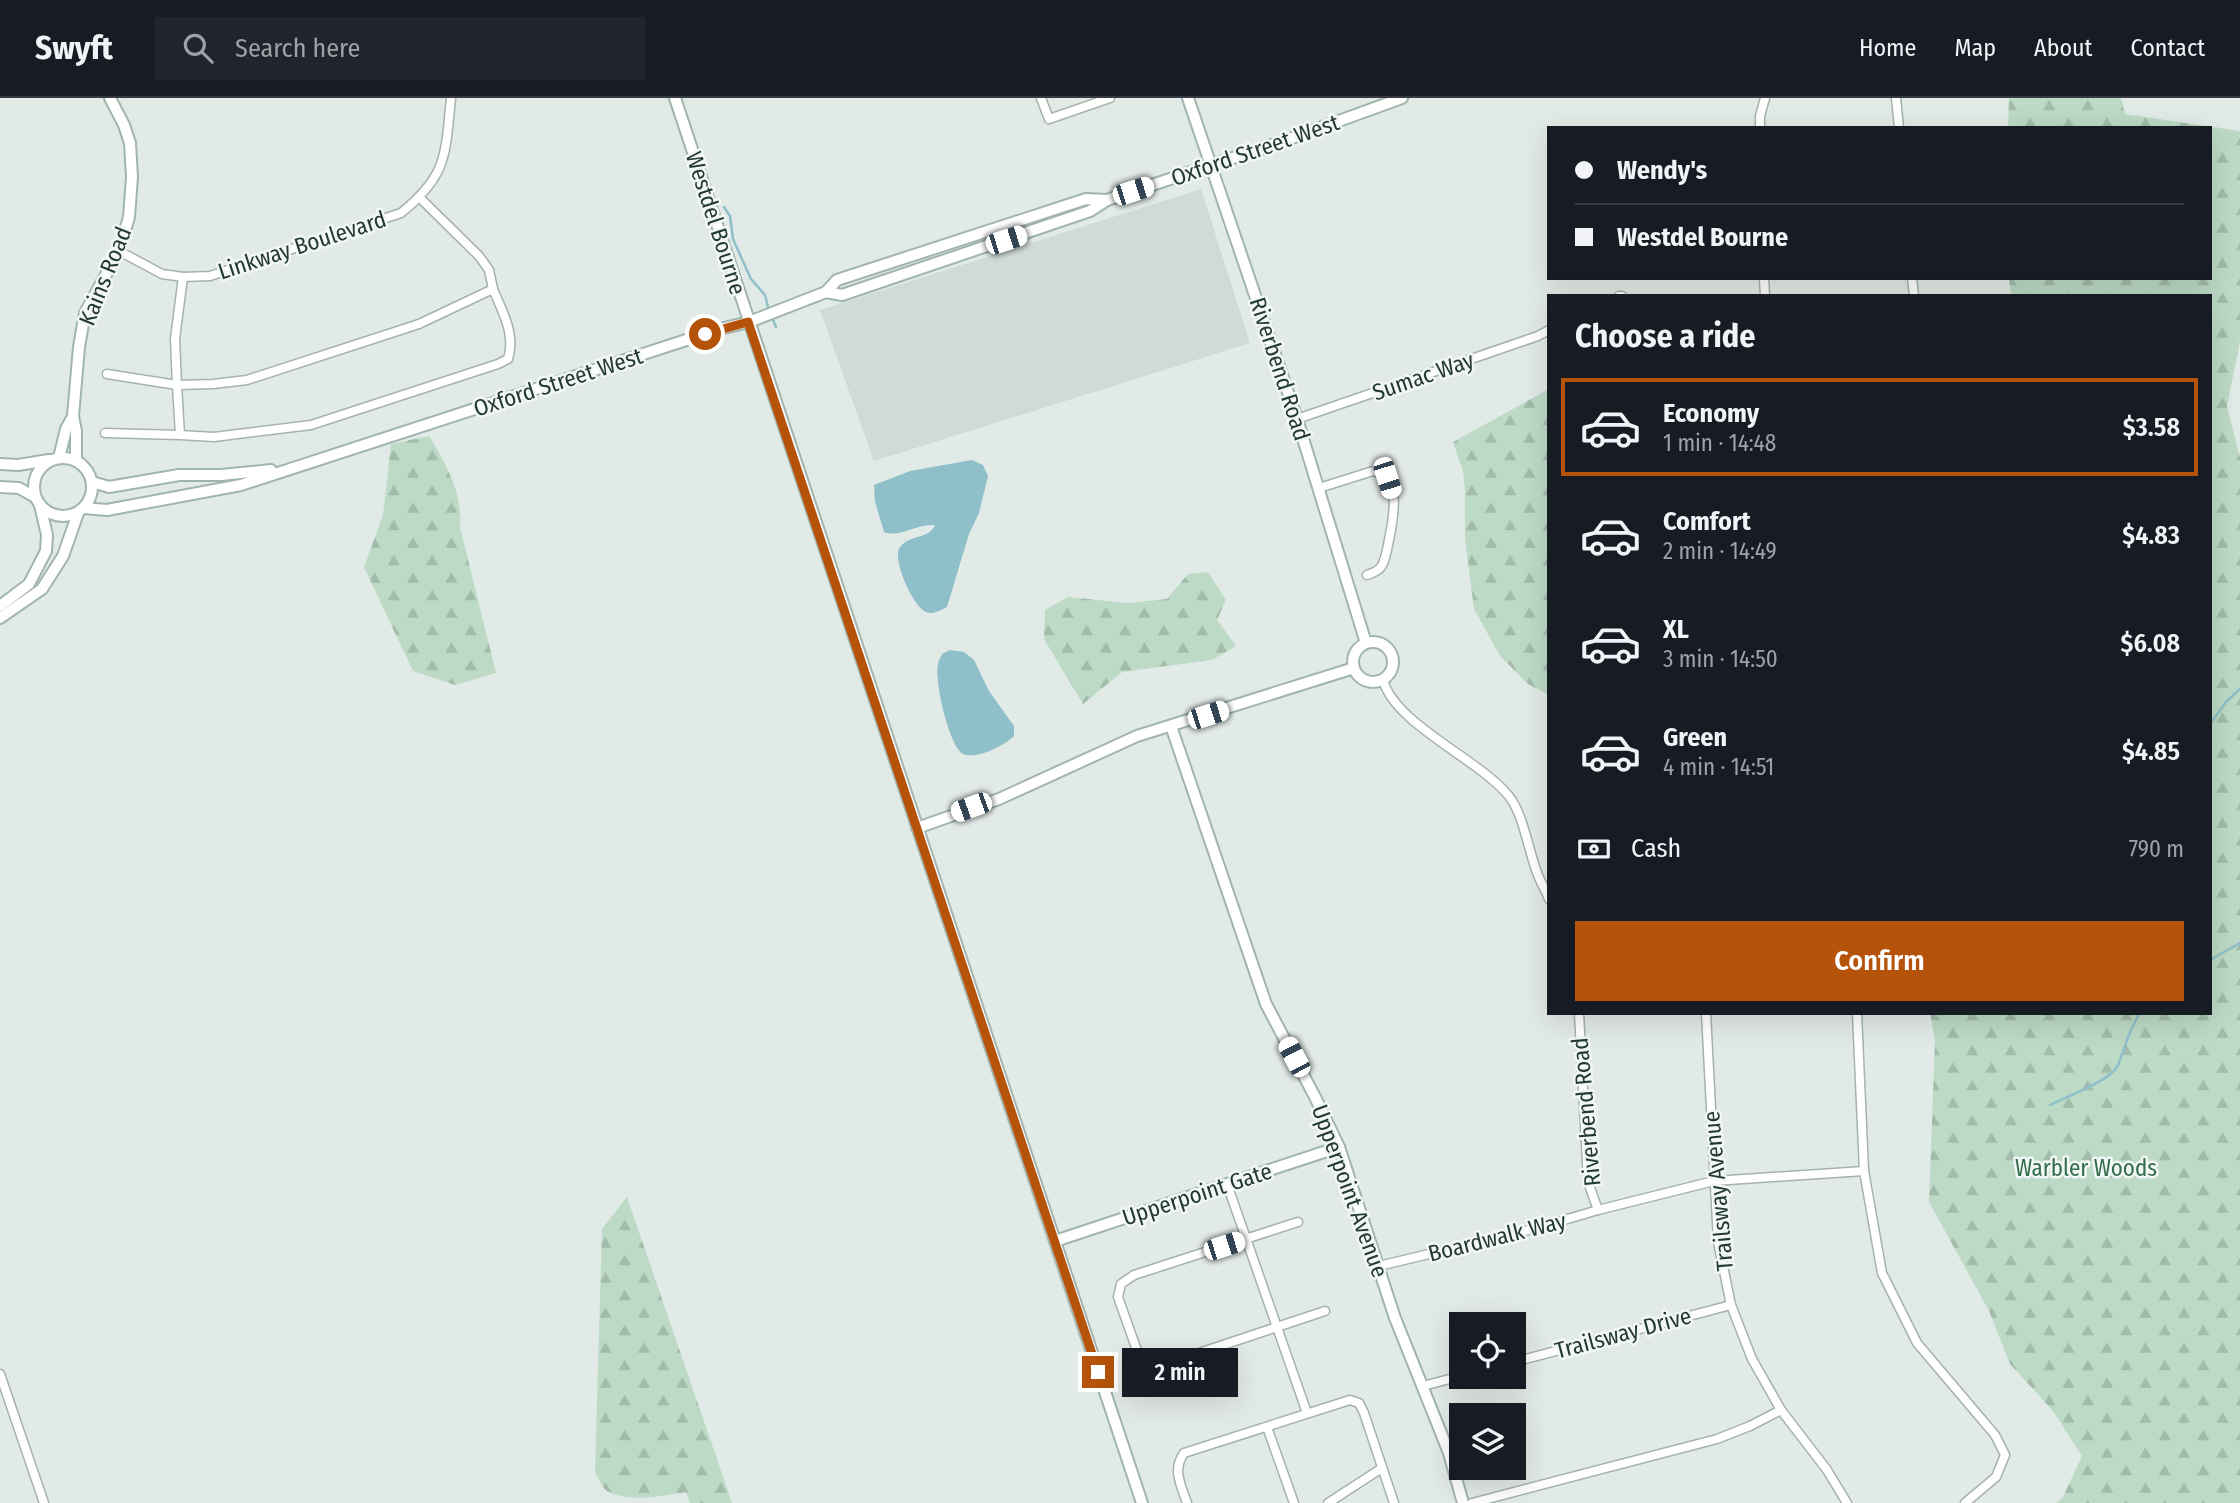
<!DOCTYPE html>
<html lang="en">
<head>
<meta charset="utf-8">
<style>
	body { margin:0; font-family:"Fira Sans Condensed",sans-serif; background:#20242c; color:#f1f3f6; height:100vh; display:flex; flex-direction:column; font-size:26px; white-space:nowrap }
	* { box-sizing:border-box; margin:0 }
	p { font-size:23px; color:#9ea1a6 }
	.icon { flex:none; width:38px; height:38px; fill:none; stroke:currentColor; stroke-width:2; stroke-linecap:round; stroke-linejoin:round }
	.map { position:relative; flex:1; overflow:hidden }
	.drawer { position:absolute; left:1547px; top:196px; width:665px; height:721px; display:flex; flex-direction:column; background:#171b24; border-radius:0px; box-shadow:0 7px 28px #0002 }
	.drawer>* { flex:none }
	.hud { position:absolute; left:1547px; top:28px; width:665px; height:154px; border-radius:0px; box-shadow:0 7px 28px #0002; display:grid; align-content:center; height:154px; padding:0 28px; background:#171b24 }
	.buttons { position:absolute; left:1449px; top:1214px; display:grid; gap:14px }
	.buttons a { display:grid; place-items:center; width:77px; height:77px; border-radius:0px; background:#171b24; box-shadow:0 7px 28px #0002; font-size:35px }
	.end { position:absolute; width:32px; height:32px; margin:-16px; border:9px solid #b45309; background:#fff; box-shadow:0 0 0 4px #fff }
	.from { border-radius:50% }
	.bubble { position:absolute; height:49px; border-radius:0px; background:#171b24; box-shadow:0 7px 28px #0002; font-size:23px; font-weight:600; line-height:49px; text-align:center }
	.car { position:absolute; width:21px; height:42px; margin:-21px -10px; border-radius:9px; box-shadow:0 0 5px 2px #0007; background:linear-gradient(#fff 24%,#345 0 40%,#fff 0 76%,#345 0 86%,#fff 0) }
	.hud b { display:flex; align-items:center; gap:24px; height:66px; font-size:26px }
	.hud b+b { border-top:2px solid #363941 }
	.hud i { width:18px; height:18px; background:#f1f3f6 }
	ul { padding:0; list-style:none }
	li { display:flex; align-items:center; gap:21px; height:98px; margin:0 14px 10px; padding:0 14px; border:4px solid transparent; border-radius:0px }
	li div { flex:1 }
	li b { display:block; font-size:26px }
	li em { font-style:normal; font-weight:600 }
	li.on { border-color:#b45309 }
	li>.icon { width:63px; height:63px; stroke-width:1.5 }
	h2 { padding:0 28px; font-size:32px; line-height:84px }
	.pay { display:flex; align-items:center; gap:18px; height:77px; padding:0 28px; font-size:26px }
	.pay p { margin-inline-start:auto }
	.primary-button { display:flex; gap:14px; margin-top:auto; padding:14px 28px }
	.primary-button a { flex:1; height:80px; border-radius:0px; background:#b45309; color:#fff; font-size:28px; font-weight:600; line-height:80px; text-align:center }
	header { display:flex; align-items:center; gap:42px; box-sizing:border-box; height:98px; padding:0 35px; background:#171b24; border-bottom:2px solid #363941 }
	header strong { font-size:33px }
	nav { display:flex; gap:38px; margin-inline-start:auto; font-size:24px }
	.search { width:490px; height:63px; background:#20242c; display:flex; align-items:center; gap:18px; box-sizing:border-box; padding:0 24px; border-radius:0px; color:#9ea1a6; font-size:26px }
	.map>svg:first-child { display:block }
	.built { fill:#d0dad6 }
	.forest { fill:url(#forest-firs) }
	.water { fill:#8fc0ca }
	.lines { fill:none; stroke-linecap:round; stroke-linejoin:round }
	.stream { stroke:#8fc0ca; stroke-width:2.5 }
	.street-casing { stroke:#a5b2ae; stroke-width:11 }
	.secondary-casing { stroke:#a1b5af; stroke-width:14 }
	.street { stroke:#fff; stroke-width:8 }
	.secondary { stroke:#fff; stroke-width:10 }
	.route { stroke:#b45309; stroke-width:9 }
	.labels { text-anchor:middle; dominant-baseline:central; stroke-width:5; stroke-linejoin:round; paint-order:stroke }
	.street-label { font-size:23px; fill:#233a34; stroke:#f2f7f5 }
	.park-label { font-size:23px; fill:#326c4a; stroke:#f2f7f5 }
</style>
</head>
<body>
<header>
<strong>Swyft</strong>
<div class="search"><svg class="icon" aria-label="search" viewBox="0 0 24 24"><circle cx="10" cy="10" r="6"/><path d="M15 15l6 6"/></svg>Search here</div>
<nav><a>Home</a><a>Map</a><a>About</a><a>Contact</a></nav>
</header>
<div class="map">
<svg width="2240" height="1405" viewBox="0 0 2240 1405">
	<defs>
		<pattern id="forest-firs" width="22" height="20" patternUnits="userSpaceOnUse" patternTransform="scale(1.75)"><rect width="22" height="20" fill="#bcdac5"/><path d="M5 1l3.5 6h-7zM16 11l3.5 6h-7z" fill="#a1bcaa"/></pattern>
	</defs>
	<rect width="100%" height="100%" fill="#e2eae7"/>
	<polygon class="built" points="1201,91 1250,245 874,363 820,212"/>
	<g class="forest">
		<polygon points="2009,0 2121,0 2125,16 2240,33 2240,243 2227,308 2240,359 2240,1405 2056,1405 2063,1399 2082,1358 2053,1313 2010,1266 1989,1213 1929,1104 1935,942 1930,915 2210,915 2210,198 2011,198 2009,180 2210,180 2210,30 2008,30"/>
		<polygon points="1549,291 1549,597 1528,586 1500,558 1474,511 1465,441 1465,391 1463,373 1453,344"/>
		<path d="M429,338c17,28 34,57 31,91l36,146 -41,12 -42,-14 -49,-104 19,-52 8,-71z"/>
		<polygon points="1208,474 1226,502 1217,522 1236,548 1212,562 1122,574 1083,606 1044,541 1045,512 1068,499 1127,505 1167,501 1188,476"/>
		<path d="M627,1099l105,306h-42l-4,-11c-24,4 -57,11 -79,-1 -5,-3 -9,-13 -12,-19l7,-243z"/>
	</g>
	<g class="water">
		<path d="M972,362l11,5 5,11 -9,37 -10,21 -22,73c-6,3 -14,8 -21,5 -13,-5 -33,-51 -27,-63 8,-15 30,-9 36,-24 -20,-1 -35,13 -51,7l-9,-30 -1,-17 36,-14z"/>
		<path d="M950,552l14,2 10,8 15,31 25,35v10c-10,10 -38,24 -51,18 -14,-8 -29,-74 -25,-90 0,-3 3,-7 4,-10z"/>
	</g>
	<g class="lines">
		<g class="stream">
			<polyline points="724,109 730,118 733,141 751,181 765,197 769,213"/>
			<polyline points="772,219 776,229"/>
			<polyline points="2210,626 2226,604 2240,591"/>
			<polyline points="2210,862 2240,845"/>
			<path d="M2050,1007c16,-8 62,-25 68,-40 8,-19 10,-34 22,-52"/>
		</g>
		<defs>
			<g id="street">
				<polyline points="1041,0 1049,21 1110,0"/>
				<polyline points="1896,0 1899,30"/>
				<polyline points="1760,30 1760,18 1765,0"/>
				<polyline points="420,100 479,158 489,172 493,191"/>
				<path d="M119,153l43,23 21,3 27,-1 191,-63c47,-38 44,-58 50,-115"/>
				<polyline points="1764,180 1765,198"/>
				<polyline points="1912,180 1914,198"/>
				<polyline points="1619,198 1622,198"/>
				<polyline points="107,276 177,287 175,241 183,179"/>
				<polyline points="1297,321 1538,238 1549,232"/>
				<path d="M105,335l75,2 -3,-50 36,-1 34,-4 172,-56 74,-35c9,22 23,45 15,70l-10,5 -187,61 -97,12 -34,-2"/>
				<path d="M1319,390l54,-17c30,5 20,48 16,69 -2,9 -3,20 -8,27 -4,5 -9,6 -14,8"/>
				<path d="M1383,582c12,44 94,78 125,115 16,19 20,56 30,80 3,8 8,16 11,24"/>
				<polyline points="1579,915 1588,1084 1598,1112"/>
				<polyline points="1706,915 1718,1144 1731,1207 1752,1261 1781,1312 1827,1372 1847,1405"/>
				<polyline points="1857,915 1864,1073 1882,1175 1917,1245 1995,1337 2005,1357 1996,1379 1965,1405"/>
				<polyline points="1227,1086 1307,1315"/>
				<polyline points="1298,1124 1134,1177 1121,1186 1118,1199 1140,1261 1153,1267 1166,1266 1325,1213"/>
				<polyline points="1379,1168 1537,1130 1598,1112 1714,1083 1864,1073"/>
				<polyline points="1514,1264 1731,1207"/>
				<polyline points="0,1276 44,1405"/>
				<polyline points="1423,1288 1461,1278"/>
				<polyline points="1267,1329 1294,1405"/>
				<path d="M1187,1405c-6,-18 -15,-33 -3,-50l166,-53 9,3 5,10 30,90"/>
				<polyline points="1328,1405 1382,1370"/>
				<polyline points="1472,1405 1717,1341 1750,1328 1781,1312"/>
			</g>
			<g id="secondary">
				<polyline points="675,0 1142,1405"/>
				<polyline points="1188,0 1297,321 1366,545"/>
				<polyline points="826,194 842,197 1090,113 1107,102 1281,44 1402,0"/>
				<circle cx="63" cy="389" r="29"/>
				<polyline points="59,360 66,331 73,318"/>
				<polyline points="76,363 76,333 73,318 79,249 85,215 119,153 129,119 132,79 130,45 124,27 110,0"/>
				<polyline points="0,366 18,367 49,362"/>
				<polyline points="92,384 109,389 179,377 221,377 271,372"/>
				<polyline points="0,389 19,390 35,399"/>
				<polyline points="84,410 107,412 241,387 720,231 749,224 826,194 837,182 1086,101 1107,102"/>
				<polyline points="0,508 29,486 46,453 47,437 40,407"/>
				<polyline points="0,520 42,491 63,458 78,415"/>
				<circle cx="1373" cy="564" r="20"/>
				<polyline points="1171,628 1266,906 1315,999 1339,1049 1395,1220 1449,1355 1463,1405"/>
				<polyline points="917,730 999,701 1137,638 1354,570"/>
				<polyline points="1055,1143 1339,1049"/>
			</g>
		</defs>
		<use href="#street" class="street-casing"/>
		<use href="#secondary" class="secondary-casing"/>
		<use href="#street" class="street"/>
		<use href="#secondary" class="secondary"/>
	</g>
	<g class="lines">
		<polyline class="route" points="705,236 748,224 1098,1274"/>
	</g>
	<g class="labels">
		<g class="street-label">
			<text transform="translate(1255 52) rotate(-19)">Oxford Street West</text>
			<text transform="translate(716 125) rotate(72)">Westdel Bourne</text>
			<text transform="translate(302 147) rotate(-18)">Linkway Boulevard</text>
			<text transform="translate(105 178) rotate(-68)">Kains Road</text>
			<text transform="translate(1280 271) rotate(72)">Riverbend Road</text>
			<text transform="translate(1423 278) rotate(-19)">Sumac Way</text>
			<text transform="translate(558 284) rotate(-18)">Oxford Street West</text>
			<text transform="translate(1586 1014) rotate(-95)">Riverbend Road</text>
			<text transform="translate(1350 1093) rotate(70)">Upperpoint Avenue</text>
			<text transform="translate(1718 1093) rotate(-95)">Trailsway Avenue</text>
			<text transform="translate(1197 1096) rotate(-18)">Upperpoint Gate</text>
			<text transform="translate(1497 1139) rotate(-14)">Boardwalk Way</text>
			<text transform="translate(1623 1235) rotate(-15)">Trailsway Drive</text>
		</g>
		<g class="park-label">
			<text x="2086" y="1070">Warbler Woods</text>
		</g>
	</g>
</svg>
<div class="buttons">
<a><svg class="icon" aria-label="locate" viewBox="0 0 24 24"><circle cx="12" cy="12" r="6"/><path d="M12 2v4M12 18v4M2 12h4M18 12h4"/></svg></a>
<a><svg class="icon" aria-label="layers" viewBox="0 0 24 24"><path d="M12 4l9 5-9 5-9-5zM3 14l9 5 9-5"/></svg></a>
</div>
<i class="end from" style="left:705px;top:236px"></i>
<i class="end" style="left:1098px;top:1274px"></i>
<div class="bubble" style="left:1122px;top:1250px;width:116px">2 min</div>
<i class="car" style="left:1133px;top:93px;rotate:72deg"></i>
<i class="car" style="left:1006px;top:142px;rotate:72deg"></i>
<i class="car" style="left:1387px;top:380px;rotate:162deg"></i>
<i class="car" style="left:1208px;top:617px;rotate:72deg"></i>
<i class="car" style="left:971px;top:709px;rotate:250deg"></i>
<i class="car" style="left:1294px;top:959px;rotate:332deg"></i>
<i class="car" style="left:1224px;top:1148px;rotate:72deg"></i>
<div class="hud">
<b><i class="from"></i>Wendy's</b>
<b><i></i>Westdel Bourne</b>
</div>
<section class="drawer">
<h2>Choose a ride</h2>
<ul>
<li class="on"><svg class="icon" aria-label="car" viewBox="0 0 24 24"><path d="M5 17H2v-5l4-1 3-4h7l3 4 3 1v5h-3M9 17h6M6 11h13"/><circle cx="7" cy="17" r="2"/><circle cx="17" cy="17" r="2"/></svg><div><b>Economy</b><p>1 min · 14:48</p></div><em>$3.58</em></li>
<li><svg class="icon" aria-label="car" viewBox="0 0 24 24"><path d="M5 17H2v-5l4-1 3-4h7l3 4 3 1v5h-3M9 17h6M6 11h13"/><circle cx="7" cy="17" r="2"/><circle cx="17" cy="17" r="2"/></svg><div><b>Comfort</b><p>2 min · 14:49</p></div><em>$4.83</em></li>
<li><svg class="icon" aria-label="car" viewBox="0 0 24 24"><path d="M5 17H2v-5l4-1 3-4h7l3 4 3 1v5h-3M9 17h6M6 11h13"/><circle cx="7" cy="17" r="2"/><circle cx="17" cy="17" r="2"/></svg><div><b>XL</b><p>3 min · 14:50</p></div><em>$6.08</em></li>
<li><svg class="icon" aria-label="car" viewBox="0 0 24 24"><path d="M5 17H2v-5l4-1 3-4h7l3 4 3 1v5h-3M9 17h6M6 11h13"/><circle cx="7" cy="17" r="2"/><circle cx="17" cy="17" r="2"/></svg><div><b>Green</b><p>4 min · 14:51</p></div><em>$4.85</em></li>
</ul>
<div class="pay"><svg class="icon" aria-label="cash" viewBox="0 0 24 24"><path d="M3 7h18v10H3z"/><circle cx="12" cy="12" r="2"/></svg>Cash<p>790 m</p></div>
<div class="primary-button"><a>Confirm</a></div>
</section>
</div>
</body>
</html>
